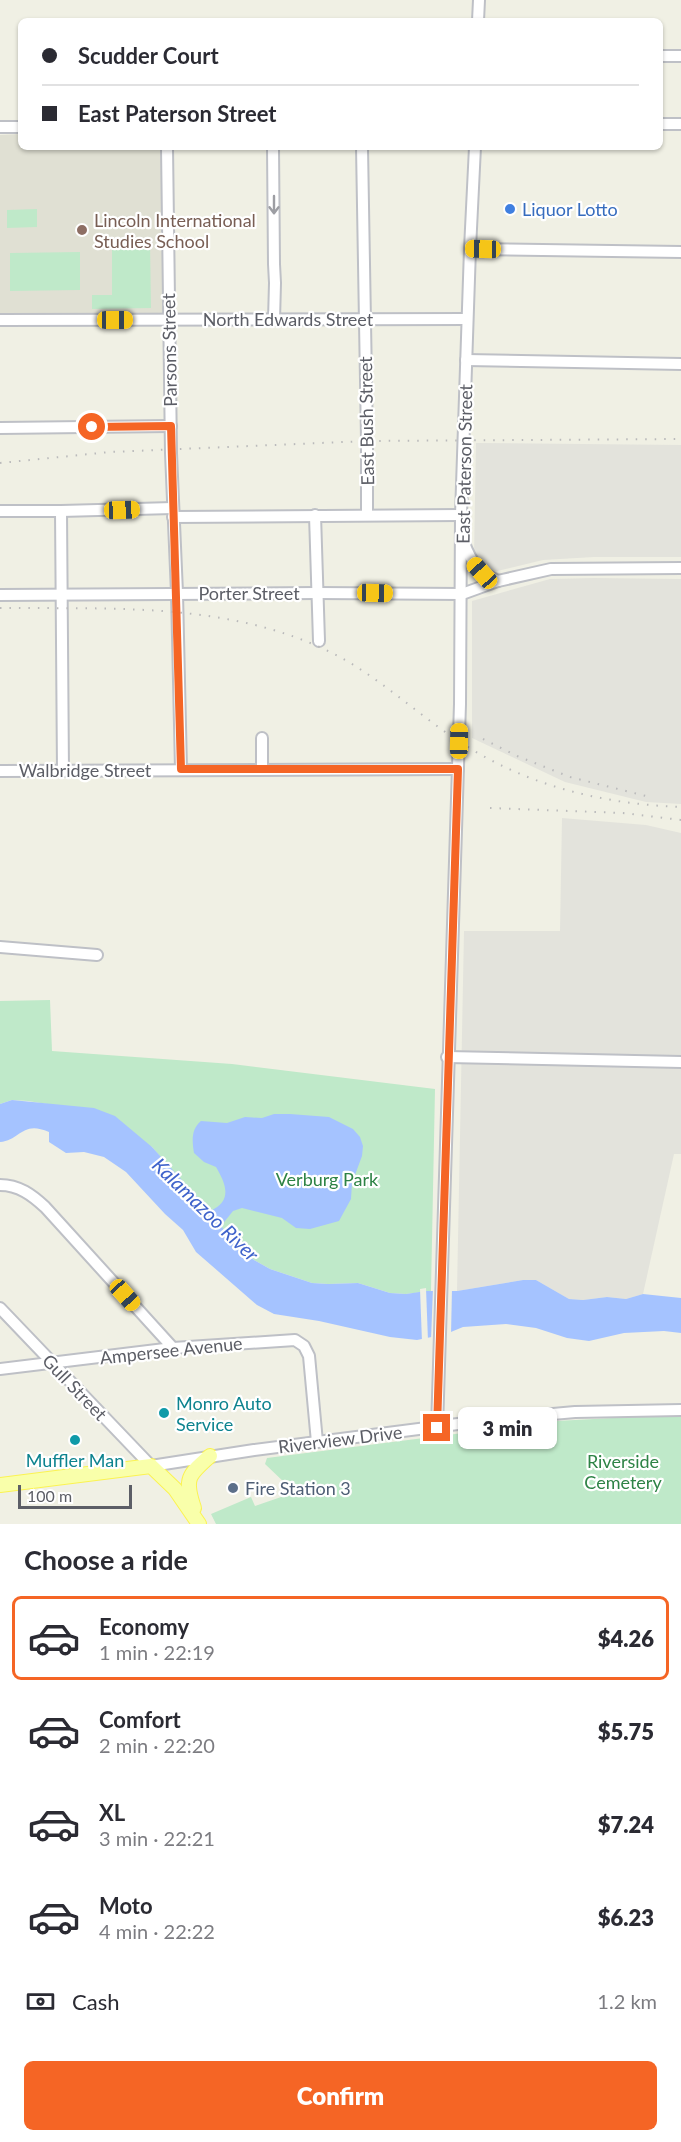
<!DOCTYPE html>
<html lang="en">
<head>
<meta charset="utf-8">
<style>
	body { margin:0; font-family:Lato,sans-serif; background:#f7f7f7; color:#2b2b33; height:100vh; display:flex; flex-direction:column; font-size:22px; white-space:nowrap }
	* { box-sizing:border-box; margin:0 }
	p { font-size:20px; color:#7c7c81 }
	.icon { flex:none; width:33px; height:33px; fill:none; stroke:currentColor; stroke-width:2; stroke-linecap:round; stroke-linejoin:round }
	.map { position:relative; height:1524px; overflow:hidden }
	.details { display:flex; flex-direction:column; background:#fff; flex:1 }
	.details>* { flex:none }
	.hud { position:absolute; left:18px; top:18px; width:645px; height:132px; border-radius:9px; box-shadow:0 2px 4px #0004; display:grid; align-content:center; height:132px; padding:0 24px; background:#fff }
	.scale { position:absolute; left:18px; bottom:15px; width:114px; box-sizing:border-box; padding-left:6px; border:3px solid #5c5e66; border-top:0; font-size:16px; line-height:21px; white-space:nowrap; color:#5c5e66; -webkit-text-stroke:4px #fff; paint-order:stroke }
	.end { position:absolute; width:27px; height:27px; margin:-14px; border:8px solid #f56525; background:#fff; box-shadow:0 0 0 3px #fff }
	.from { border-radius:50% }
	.bubble { position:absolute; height:42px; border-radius:9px; background:#fff; box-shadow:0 2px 4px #0004; font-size:20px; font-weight:800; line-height:42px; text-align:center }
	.car { position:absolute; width:18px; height:36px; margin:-18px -9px; border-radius:8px; box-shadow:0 0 4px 2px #0007; background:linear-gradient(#f5c518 24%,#345 0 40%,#f5c518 0 76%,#345 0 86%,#f5c518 0) }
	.hud b { display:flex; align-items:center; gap:21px; height:57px; font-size:22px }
	.hud b+b { border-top:2px solid #e1e1e2 }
	.hud i { width:15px; height:15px; background:#2b2b33 }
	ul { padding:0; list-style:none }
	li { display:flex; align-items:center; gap:18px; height:84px; margin:0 12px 9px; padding:0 12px; border:3px solid transparent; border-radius:9px }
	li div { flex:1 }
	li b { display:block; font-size:22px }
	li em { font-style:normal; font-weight:800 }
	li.on { border-color:#f56525 }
	li>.icon { width:54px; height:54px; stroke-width:1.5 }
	h2 { padding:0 24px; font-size:27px; line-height:72px }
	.pay { display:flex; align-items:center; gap:15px; height:66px; padding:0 24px; font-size:22px }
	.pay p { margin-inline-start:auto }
	.action { display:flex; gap:12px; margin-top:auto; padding:12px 24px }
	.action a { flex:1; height:69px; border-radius:9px; background:#f56525; color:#fff; font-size:24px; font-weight:800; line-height:69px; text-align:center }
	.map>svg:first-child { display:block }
	.industrial { fill:#e3e3dc }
	.education { fill:#e0e0d3 }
	.green { fill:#bfe9c9 }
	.water { fill:#a5c3ff }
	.pier { fill:#f0f0e4 }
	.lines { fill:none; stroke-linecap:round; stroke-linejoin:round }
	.minor-casing { stroke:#bec0c6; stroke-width:14 }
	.major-casing { stroke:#fbf352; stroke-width:16 }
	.minor { stroke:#fff; stroke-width:10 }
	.major { stroke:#f9ffaa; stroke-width:14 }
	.rail { stroke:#bababb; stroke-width:2; stroke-dasharray:1.5 8; stroke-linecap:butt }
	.oneway { stroke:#9d9ea3 }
	.route { stroke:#f56525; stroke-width:8 }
	.shop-dot { fill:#3f7fe0; stroke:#fff; stroke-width:2 }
	.education-dot { fill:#8d6e63; stroke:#fff; stroke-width:2 }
	.culture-dot { fill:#0f9aa8; stroke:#fff; stroke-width:2 }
	.service-dot { fill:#5c6f8a; stroke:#fff; stroke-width:2 }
	.labels { text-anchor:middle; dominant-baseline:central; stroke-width:4.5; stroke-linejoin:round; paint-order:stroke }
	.shop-label { font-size:18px; fill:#366cbe; stroke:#fff; text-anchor:start }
	.education-label { font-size:18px; fill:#785e54; stroke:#fff; text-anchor:start }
	.street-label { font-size:18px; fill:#5c5e66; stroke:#fff }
	.park-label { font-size:18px; fill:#2e8346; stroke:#fff }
	.culture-label { font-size:18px; fill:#0d838f; stroke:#fff; text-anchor:start }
	.service-label { font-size:18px; fill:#4e5e75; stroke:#fff; text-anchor:start }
	.water-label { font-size:20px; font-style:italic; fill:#3f63cb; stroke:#fff }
</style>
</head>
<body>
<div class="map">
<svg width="681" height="1524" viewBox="0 0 681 1524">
	<rect width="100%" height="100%" fill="#f0f0e4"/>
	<g class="industrial">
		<polygon points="476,443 681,445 681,557 594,557 543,560 493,572 474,556"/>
		<polygon points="594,578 681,579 681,804 646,802 565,782 472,738 472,601 550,579"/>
		<polygon points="562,818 646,825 681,833 681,1154 674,1154 643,1294 626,1299 607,1297 583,1300 569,1299 536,1280 523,1280 457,1291 464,931 560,931"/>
	</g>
	<polygon class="education" points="21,134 21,147 162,147 165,313 0,314 0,135"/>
	<g class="green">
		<polygon points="37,209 37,227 7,228 7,210"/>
		<polygon points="122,241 150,241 151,308 92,309 92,295 112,295 112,249 122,248"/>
		<polygon points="80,252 80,290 10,291 10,253"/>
		<polygon points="50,1000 52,1051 232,1064 435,1089 431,1291 406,1294 390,1293 358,1283 328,1284 312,1283 270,1269 254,1260 236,1245 152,1147 47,1104 28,1101 12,1100 0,1104 0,1001"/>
		<polygon points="651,1416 681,1417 681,1524 216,1524 211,1514 251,1497 255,1506 284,1496 287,1485 265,1464 267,1458 556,1421"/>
	</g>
	<path class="water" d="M12,1100l82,8 21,8 37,31 58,64c23,-10 16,-27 6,-44l-12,-5 -10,-9c-2,-12 -3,-24 7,-32l26,2 18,-6 17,1 12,-4h16l39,3 24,12 7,8 3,9 -1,10 -10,27 -1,16 -12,22 -29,8 -14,-1 -14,-10 -40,-10 -9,3 -12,15 15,19 18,15 16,9 42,14 16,1 30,-1 32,10 16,1 20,-3h31l66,-11h13l33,19 14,1 24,-3 19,2 17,-5 38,4v35l-17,-2 -40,2 -35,8 -22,-3 -31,-10 -30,-4 -43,3 -17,7 -29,6 -27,-3 -71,-16 -45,-7 -17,-9 -61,-53 -13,-22 -18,-16 -39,-42 -22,-15 -20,-5 -18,1 -17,-11v-10c-27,-12 -28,8 -49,10v-38z"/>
	<g class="pier">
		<polygon points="426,1288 428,1341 422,1342 420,1289"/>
		<polygon points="433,1288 452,1288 451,1335 431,1340"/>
	</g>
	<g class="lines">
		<defs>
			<g id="minor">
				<polyline points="478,21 479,0"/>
				<polyline points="660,56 681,56"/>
				<polyline points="660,124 681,124"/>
				<polyline points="0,127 21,127"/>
				<polyline points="167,147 171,453 177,593 181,769"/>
				<polyline points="273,147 274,264 275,283 274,320"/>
				<polyline points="362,147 367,439 367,515"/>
				<polyline points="470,249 681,252"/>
				<polyline points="0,320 467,319"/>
				<polyline points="466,360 681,364"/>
				<polyline points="0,428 171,426"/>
				<polyline points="0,511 61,511 173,508"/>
				<polyline points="61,511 63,771"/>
				<polyline points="315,515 319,641"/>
				<polyline points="173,517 461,515"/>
				<path d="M464,543c7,19 15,30 34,38"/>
				<polyline points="0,595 317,593 462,594 498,581 551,569 681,568"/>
				<polyline points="262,769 262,738"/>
				<polyline points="0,771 458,769"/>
				<polyline points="0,947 97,955"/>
				<polyline points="447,1057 681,1062"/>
				<path d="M0,1185c19,0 32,10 45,22l128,141"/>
				<polyline points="0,1308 151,1466 254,1450 497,1419 575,1412 681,1410"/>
				<polyline points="0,1369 173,1348 295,1340 304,1346 309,1356 317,1442"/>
				<polyline points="437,1428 460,704 461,515 470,249 475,147"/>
			</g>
			<g id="major">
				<polyline points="0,1485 151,1466 175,1489 199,1524"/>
				<path d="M194,1508c-10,-29 -6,-33 16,-52"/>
			</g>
		</defs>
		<use href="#minor" class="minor-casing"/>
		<use href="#major" class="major-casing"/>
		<use href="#minor" class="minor"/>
		<use href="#major" class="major"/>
		<g class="rail">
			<polyline points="0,463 110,452 367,441 681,439"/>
			<path d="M0,608c110,1 225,-6 326,42 49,23 87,61 131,90 67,45 144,64 224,67"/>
			<polyline points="483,739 517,756 570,777 650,797"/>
			<polyline points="490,808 623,813 681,820"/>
		</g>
	</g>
	<defs><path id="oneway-shaft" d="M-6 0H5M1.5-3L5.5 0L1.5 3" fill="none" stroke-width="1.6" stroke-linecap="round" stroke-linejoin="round" transform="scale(1.5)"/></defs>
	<use class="oneway" href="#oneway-shaft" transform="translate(274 205) rotate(90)"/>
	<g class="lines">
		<polyline class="route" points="92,427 171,426 181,769 458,769 437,1428"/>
	</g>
	<circle class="shop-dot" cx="510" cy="209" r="6"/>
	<circle class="education-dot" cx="82" cy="230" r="6"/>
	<g class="culture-dot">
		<circle cx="164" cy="1413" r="6"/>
		<circle cx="75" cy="1440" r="6"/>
	</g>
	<circle class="service-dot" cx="233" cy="1488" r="6"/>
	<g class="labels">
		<g class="shop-label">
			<text x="522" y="209">Liquor Lotto</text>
		</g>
		<g class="education-label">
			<text x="94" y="220">Lincoln International<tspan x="94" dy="21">Studies School</tspan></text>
		</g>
		<g class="street-label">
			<text x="288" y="319">North Edwards Street</text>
			<text transform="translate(169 350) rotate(-91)">Parsons Street</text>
			<text transform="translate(366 421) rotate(-91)">East Bush Street</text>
			<text transform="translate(464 464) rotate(-89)">East Paterson Street</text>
			<text x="249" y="593">Porter Street</text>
			<text x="85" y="770">Walbridge Street</text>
			<text transform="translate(171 1350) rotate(-6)">Ampersee Avenue</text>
			<text transform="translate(75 1387) rotate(46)">Gull Street</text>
			<text transform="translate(340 1439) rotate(-7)">Riverview Drive</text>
		</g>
		<g class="park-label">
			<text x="327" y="1179">Verburg Park</text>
			<text x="623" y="1461">Riverside<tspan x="623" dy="21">Cemetery</tspan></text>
		</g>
		<g class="culture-label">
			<text x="176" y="1403">Monro Auto<tspan x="176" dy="21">Service</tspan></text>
			<text x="75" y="1460" text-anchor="middle">Muffler Man</text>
		</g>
		<g class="service-label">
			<text x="245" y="1488">Fire Station 3</text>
		</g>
		<g class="water-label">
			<text transform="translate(206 1209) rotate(44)">Kalamazoo River</text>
		</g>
	</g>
</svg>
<div class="scale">100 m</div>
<i class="end from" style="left:92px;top:427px"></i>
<i class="end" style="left:437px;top:1428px"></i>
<div class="bubble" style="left:458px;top:1407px;width:99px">3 min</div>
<i class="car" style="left:483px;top:249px;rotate:271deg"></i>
<i class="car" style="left:115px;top:320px;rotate:90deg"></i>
<i class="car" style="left:122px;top:510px;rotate:88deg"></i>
<i class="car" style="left:482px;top:573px;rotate:318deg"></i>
<i class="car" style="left:375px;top:593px;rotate:91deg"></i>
<i class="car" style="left:459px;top:741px;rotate:1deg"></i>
<i class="car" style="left:125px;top:1295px;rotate:138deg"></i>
<div class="hud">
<b><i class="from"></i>Scudder Court</b>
<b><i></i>East Paterson Street</b>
</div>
</div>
<section class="details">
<h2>Choose a ride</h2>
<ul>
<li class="on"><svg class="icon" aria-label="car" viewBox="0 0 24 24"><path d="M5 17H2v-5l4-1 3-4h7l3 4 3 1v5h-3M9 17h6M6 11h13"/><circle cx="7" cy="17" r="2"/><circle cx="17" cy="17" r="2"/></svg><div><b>Economy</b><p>1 min · 22:19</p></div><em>$4.26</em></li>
<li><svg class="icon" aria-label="car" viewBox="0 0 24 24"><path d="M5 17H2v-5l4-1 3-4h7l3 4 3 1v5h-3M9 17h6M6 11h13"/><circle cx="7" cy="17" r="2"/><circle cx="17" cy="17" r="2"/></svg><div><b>Comfort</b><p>2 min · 22:20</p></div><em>$5.75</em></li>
<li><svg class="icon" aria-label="car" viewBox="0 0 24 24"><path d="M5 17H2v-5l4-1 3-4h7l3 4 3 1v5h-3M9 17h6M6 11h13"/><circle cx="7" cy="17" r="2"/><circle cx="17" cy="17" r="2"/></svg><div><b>XL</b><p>3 min · 22:21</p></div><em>$7.24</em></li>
<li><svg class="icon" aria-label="car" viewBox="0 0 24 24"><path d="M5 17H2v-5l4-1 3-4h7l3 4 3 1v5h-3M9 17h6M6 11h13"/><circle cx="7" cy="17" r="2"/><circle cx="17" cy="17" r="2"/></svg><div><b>Moto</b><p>4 min · 22:22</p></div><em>$6.23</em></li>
</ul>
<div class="pay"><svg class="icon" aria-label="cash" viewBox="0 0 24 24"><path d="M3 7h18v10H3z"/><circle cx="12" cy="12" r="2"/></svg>Cash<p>1.2 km</p></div>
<div class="action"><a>Confirm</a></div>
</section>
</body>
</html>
